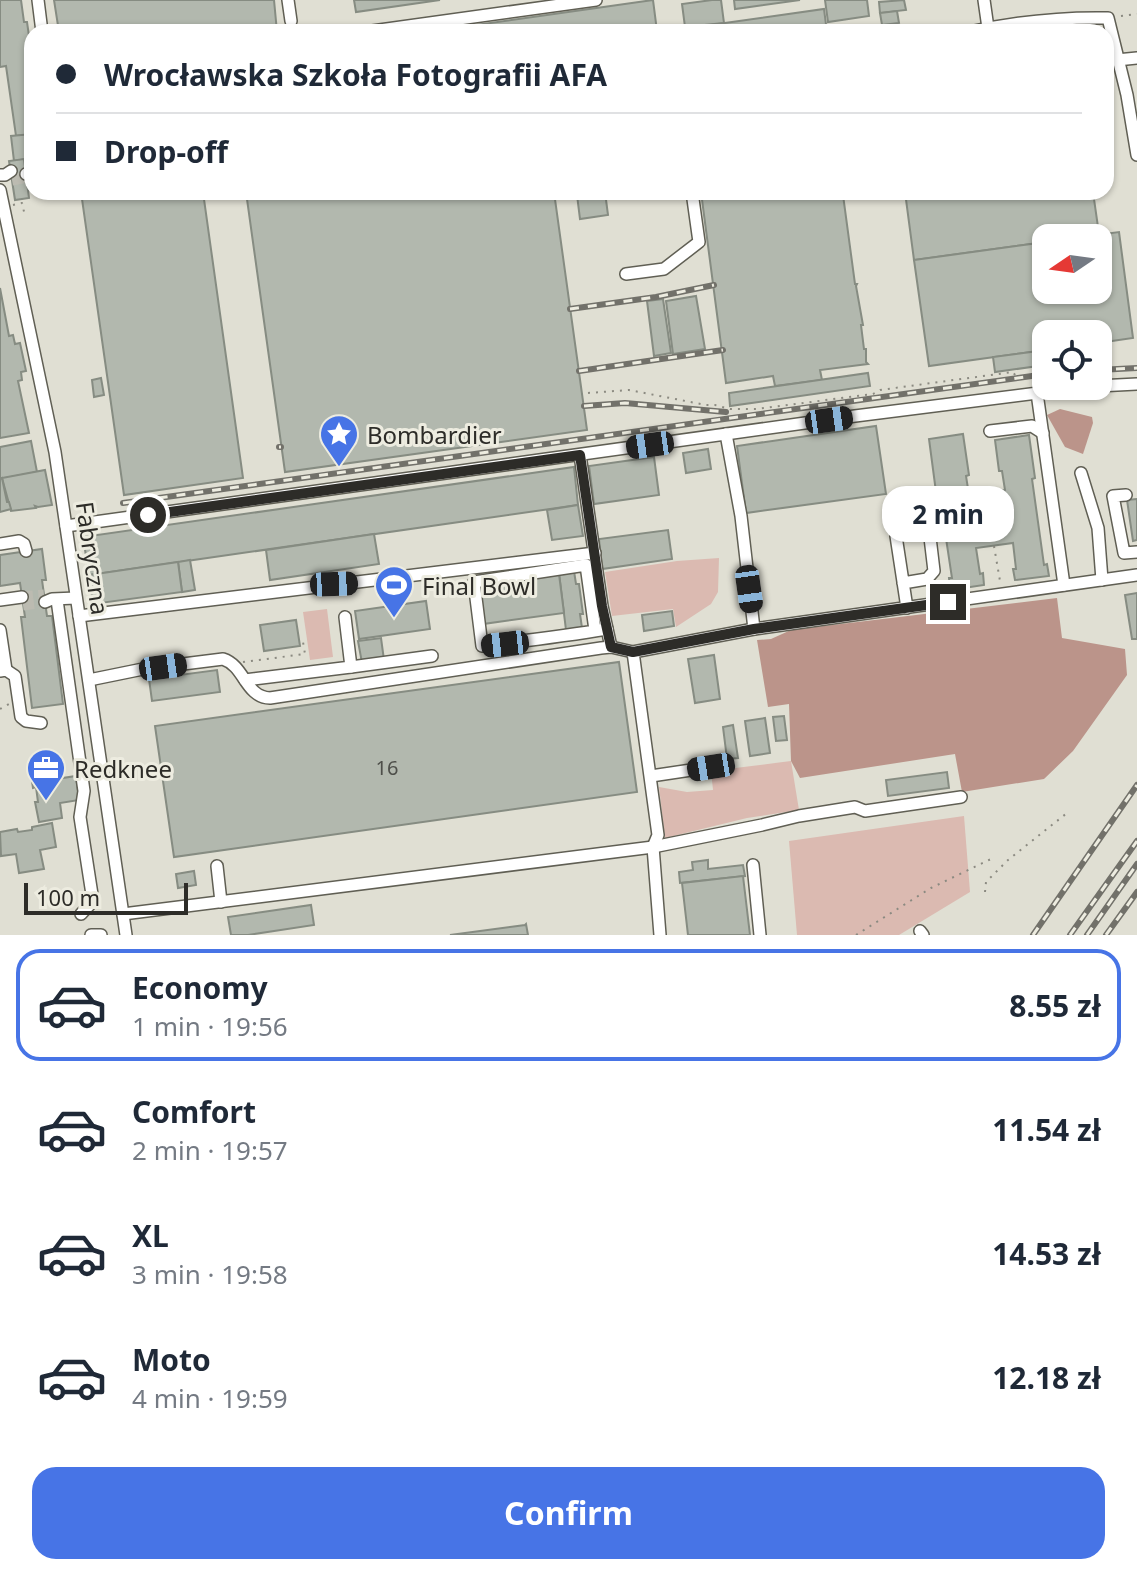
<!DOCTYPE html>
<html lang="en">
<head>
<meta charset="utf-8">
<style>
	body { margin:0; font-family:"Noto Sans",sans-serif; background:#f2f2f3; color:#1f2937; height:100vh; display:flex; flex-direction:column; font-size:30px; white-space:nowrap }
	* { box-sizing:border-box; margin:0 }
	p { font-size:26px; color:#747a83 }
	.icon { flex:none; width:44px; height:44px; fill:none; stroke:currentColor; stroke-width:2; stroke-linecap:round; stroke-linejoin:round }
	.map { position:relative; height:935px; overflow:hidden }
	.side { display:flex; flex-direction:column; background:#fff; flex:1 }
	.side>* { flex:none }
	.guide { position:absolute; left:24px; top:24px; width:1090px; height:176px; border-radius:24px; box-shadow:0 2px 6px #0004; display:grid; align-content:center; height:176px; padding:0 32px; background:#fff }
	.needle { width:52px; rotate:257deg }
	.tools { position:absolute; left:1032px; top:224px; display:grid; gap:16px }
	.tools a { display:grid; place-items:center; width:80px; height:80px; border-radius:16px; background:#fff; box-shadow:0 2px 6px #0004; font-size:40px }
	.scale { position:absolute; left:24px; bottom:20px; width:164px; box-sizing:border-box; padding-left:8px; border:4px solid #2d2c28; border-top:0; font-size:22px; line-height:28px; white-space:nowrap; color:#2d2c28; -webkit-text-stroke:6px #edece0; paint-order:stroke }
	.end { position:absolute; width:36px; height:36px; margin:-18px; border:10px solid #2d2c28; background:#fff; box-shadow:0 0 0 4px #fff }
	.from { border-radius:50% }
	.bubble { position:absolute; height:56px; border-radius:24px; background:#fff; box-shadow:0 2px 6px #0004; font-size:26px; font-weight:700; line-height:56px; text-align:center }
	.car { position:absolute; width:24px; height:48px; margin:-24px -12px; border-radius:10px; box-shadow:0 0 6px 2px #0007; background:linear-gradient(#222 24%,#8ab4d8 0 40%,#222 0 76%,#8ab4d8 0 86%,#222 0) }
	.guide b { display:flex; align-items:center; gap:28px; height:76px; font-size:30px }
	.guide b+b { border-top:2px solid #e0e1e3 }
	.guide i { width:20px; height:20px; background:#1f2937 }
	ul { padding:14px 0 0; list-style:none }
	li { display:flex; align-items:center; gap:24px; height:112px; margin:0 16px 12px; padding:0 16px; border:4px solid transparent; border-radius:24px }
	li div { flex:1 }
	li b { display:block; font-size:30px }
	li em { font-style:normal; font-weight:700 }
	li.selected { border-color:#4774e6 }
	li>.icon { width:72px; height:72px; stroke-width:1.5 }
	.primary-button { display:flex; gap:16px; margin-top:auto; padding:16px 32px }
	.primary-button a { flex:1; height:92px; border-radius:24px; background:#4774e6; color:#fff; font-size:32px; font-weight:700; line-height:92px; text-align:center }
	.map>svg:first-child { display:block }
	.green { fill:#dbbab1 }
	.forest { fill:#bb948a }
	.building { fill:#b2b8ae; stroke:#868c82; stroke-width:2 }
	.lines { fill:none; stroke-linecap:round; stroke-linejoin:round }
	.minor-tunnel { stroke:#bcbbb1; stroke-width:11; stroke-dasharray:11 5.5; stroke-linecap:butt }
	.minor-casing { stroke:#605f54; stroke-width:14 }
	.path { stroke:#8b8a81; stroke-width:2; stroke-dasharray:2 6; stroke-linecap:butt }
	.minor { stroke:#fff; stroke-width:11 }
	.rail-casing { stroke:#72716a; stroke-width:6 }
	.rail { stroke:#edece0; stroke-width:3; stroke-dasharray:9; stroke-linecap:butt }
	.route { stroke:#2d2c28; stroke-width:10 }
	.labels { text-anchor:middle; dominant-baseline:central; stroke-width:6; stroke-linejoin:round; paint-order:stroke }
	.number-label { font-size:20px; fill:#4e4f4a }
	.poi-label { font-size:24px; fill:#2d2c28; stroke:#edece0; text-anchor:start }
	.street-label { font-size:24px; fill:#2d2c28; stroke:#edece0 }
</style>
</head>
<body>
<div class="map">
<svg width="1137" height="935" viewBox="0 0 1137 935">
	<rect width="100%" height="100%" fill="#e0dfd3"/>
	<g class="green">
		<polygon points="719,558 718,592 711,604 676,627 673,609 612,616 605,572 677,561"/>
		<polygon points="327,609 333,657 310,660 303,612"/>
		<polygon points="791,761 799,810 747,818 665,838 659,787 687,792 713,790 711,771"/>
		<polygon points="964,816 970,892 899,935 797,935 789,841"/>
	</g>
	<g class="forest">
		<polygon points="1060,409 1092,417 1093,423 1083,454 1065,447 1047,415"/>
		<polygon points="1057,598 1062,638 1125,649 1127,675 1073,751 1044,779 962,792 955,754 800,778 791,761 789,704 768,707 757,640 771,639 791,630"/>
	</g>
	<g class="building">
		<polygon points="0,0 21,0 24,22 27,22 29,36 31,36 32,134 16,136 6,66 0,67"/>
		<polygon points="54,0 274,0 277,32 129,32 128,26 85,32 59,32"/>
		<polygon points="354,0 440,0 356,12"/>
		<polygon points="653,0 657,31 426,32"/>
		<polygon points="712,0 721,0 724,23 685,27 682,4"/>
		<polygon points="734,0 800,0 735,9"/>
		<polygon points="825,0 867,0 869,16 828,22"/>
		<polygon points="904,0 906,10 880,13 879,2"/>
		<polygon points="824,9 827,32 669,32 668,31"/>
		<polygon points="897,11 899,23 882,25 880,13"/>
		<polygon points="32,134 32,158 14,161 11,136"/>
		<polygon points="24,159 29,198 15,200 9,161"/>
		<polygon points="81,192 203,192 243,478 124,495"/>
		<polygon points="246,192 554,192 587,430 285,472"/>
		<polygon points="605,192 608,215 580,219 577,195"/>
		<polygon points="701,192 848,192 849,195 843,195 855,284 857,284 856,286 863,325 861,325 864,349 866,349 866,362 868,364 820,370 822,380 775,386 773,376 726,383"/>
		<polygon points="905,192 1093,192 1099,234 1073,238 1046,238 1046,242 914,260"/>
		<polygon points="1119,232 1133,338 1098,343 1098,334 1046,334 1046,350 929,366 914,260 1046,242 1046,290 1098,290 1098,238 1073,238"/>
		<polygon points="0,288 9,336 13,335 15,344 20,343 26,371 21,372 22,380 18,381 29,433 0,438"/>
		<polygon points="696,296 705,349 673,354 666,301"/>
		<polygon points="663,299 671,353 654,356 647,301"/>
		<polygon points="1046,350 1046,365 995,372 993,357"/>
		<polygon points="868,373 870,386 730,406 729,393"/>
		<polygon points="101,378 104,395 94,397 92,380"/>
		<polygon points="876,426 886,494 746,513 737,446"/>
		<polygon points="963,434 969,475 966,476 969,495 1005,490 1002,471 999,471 995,440 1029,435 1035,478 1032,479 1044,565 1047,564 1049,576 1015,580 1013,569 1016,569 1013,543 976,548 980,574 983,573 984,585 950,590 949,578 952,578 939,492 936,492 929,439"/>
		<polygon points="31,441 37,472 0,479 0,447"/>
		<polygon points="708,449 711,469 686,473 683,453"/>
		<polygon points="654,457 659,495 594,504 589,466"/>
		<polygon points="574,467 578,505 89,575 83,537"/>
		<polygon points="45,470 52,505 38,507 35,506 36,508 11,511 2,478"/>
		<polygon points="2,478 7,502 9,502 11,509 0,512 0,479"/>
		<polygon points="1137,499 1137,540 1133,541 1127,500"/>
		<polygon points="578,505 583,536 552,540 547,510"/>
		<polygon points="668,530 672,559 602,569 599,539"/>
		<polygon points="374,534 379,564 270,580 266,550"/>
		<polygon points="42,549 46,580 42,580 45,602 47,616 52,616 63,704 32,708 21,617 25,617 20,583 0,586 0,555"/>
		<polygon points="190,560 195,590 182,592 178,562"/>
		<polygon points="178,562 182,592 93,604 89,575"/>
		<polygon points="574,571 576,584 579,584 583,614 580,614 582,628 566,630 559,573"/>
		<polygon points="559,574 564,613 483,624 478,585"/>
		<polygon points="1137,593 1137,639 1132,639 1125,595"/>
		<polygon points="426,601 430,629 359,639 355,611"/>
		<polygon points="672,611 674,626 644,631 642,615"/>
		<polygon points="296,620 300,646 264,651 260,625"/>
		<polygon points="381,638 384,660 362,663 358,641"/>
		<polygon points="714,655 720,699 695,703 688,659"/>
		<polygon points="619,662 637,792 174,857 155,726"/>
		<polygon points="217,670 220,692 152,701 149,679"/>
		<polygon points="784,716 787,740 776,741 773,717"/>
		<polygon points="765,718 770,753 750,756 745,721"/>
		<polygon points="733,725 738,758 727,759 723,727"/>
		<polygon points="54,764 56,779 76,776 79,800 60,803 62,818 39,822 35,802 38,802 36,787 33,788 30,768"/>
		<polygon points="947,772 949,788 888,796 886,780"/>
		<polygon points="52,823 56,847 40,850 44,869 19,873 16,854 1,856 0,832 17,829 18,832 32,830 32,827"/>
		<polygon points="708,860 708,869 743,865 745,876 680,883 679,872 693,870 692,862"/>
		<polygon points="194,871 196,885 178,888 176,874"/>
		<polygon points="743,876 750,935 688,935 682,883"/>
		<polygon points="311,905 314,925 248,935 231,935 228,917"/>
		<polygon points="526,924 528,935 450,935 525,925"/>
	</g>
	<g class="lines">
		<g class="minor-tunnel">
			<polyline points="12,180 22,178 26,174"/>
			<polyline points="22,597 44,595"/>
			<polyline points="23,605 45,602"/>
		</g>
		<defs>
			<g id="minor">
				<polyline points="38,0 42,32"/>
				<polyline points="288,0 291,21"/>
				<polyline points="984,0 988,28"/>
				<polyline points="365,32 596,0"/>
				<path d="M969,32c46,-10 92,-15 139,-14l19,77 10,60"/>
				<polyline points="1117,60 1137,58"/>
				<polyline points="26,174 32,173"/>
				<polyline points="0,175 5,175 11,171"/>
				<polyline points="0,190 55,452 126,935"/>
				<polyline points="626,274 664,269 699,242 692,192"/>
				<polyline points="1098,386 1137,384"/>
				<polyline points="1037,393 1064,585"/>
				<polyline points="990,431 1032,426 1043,433"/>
				<polyline points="580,455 602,606 611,647"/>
				<polyline points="1081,473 1098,528 1102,580"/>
				<polyline points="1126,495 1113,496 1124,553 1137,552"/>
				<polyline points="66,526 855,416 1093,386"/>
				<polyline points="0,544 19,541 24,544 26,551"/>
				<path d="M903,583l24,-4 7,-8 -5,-42c-6,-12 -17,-11 -28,-7l-4,5 -1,9 11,72"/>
				<polyline points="0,600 22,597"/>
				<polyline points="57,600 84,791 80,817 93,901 81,914"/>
				<polyline points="45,602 52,599 76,598"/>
				<polyline points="79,616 595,553"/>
				<polyline points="754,629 1137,575"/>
				<polyline points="0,630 6,670"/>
				<path d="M595,630l-9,-65 -112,17 8,64c42,-5 83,-10 125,-17"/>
				<polyline points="351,667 432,656"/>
				<polyline points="0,671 6,670 15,676 21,717 26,721 41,723"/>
				<path d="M89,680l54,-11 80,-10c22,7 22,38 47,39l331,-50 10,-1 22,5"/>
				<polyline points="245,680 351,667 345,617"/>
				<polyline points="651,776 711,767"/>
				<polyline points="753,865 760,935"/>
				<polyline points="217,866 221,902"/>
				<polyline points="123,914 653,847 762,825 799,816 855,807 865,811 961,797"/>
				<polyline points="920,931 923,935"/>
				<polyline points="91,935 101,935"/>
				<polyline points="660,935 653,847 658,835 633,652 754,629 741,516 726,434"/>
			</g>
		</defs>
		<use href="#minor" class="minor-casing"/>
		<g class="path">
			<polyline points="1121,16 1137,14"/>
			<polyline points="13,205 22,203 25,216"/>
			<polyline points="588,393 629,390 706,405 715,405 730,409 756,409 873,394 880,390 1013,372 1017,378"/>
			<polyline points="994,546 1000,581"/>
			<polyline points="243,662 305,654 303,642"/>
			<polyline points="0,709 9,704"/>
			<polyline points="985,892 986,882 1008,860 1067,813"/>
			<polyline points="856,935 931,888 993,858"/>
		</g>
		<use href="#minor" class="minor"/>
		<defs>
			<g id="rail">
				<polyline points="570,309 656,297 714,285"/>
				<polyline points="1098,370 1137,368"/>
				<polyline points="579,371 723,350"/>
				<polyline points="584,406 625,403 726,412"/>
				<polyline points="279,447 281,447"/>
				<polyline points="123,503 1046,374"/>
				<polyline points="1033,935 1137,785"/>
				<polyline points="1070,935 1137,841"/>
				<polyline points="1087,935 1137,864"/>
				<polyline points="1106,935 1137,892"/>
			</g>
		</defs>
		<use href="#rail" class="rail-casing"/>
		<use href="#rail" class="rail"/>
	</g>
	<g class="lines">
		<polyline class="route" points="148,515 580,455 602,606 611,647 633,652 754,629 948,602"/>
	</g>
	<defs>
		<symbol id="sight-pin" viewBox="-11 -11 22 30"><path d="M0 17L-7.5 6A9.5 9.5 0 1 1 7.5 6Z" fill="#4774e6" stroke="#edece0"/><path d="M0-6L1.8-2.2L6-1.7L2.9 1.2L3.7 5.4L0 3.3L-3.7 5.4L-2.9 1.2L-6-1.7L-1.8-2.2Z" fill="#fff"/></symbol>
		<symbol id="stadium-pin" viewBox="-11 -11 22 30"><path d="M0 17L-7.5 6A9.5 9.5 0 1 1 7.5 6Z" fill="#4774e6" stroke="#edece0"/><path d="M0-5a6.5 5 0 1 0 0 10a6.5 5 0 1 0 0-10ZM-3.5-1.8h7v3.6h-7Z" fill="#fff"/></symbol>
		<symbol id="office-pin" viewBox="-11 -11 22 30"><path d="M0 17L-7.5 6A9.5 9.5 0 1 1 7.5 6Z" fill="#4774e6" stroke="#edece0"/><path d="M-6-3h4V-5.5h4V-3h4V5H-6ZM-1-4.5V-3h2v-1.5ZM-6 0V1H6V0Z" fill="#fff"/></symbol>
	</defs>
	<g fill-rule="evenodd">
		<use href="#sight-pin" x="317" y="412" width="44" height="60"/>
		<use href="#stadium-pin" x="372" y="563" width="44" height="60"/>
		<use href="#office-pin" x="24" y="746" width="44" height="60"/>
	</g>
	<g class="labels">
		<g class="number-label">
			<text x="387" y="767">16</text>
		</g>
		<g class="poi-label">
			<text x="367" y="434">Bombardier</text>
			<text x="422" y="585">Final Bowl</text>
			<text x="74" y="768">Redknee</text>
		</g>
		<g class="street-label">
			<text transform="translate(93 558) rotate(82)">Fabryczna</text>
		</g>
	</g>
</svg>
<div class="tools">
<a><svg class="needle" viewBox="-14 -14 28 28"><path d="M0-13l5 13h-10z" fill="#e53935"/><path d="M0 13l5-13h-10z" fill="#747a83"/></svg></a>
<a><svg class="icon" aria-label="locate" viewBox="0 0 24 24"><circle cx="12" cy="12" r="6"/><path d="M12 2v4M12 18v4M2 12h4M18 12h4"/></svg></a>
</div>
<div class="scale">100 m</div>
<i class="end from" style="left:148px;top:515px"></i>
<i class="end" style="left:948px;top:602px"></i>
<div class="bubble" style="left:882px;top:486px;width:132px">2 min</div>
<i class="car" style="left:829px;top:420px;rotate:82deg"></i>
<i class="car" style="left:650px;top:445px;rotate:262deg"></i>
<i class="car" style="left:334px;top:584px;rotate:88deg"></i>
<i class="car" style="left:749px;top:589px;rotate:172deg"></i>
<i class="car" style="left:505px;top:644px;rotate:264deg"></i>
<i class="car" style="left:163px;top:667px;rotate:82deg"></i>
<i class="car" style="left:711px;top:767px;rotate:261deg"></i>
<div class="guide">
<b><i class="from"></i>Wrocławska Szkoła Fotografii AFA</b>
<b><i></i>Drop-off</b>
</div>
</div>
<section class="side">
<ul>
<li class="selected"><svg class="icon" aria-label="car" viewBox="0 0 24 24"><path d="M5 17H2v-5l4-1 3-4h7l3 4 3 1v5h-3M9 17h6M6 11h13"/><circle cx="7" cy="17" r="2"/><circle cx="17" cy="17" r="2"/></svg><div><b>Economy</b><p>1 min · 19:56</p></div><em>8.55 zł</em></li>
<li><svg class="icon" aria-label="car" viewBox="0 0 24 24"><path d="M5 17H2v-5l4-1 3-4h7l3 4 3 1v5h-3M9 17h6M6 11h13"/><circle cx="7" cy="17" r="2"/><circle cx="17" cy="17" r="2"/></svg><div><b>Comfort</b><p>2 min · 19:57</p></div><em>11.54 zł</em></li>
<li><svg class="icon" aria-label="car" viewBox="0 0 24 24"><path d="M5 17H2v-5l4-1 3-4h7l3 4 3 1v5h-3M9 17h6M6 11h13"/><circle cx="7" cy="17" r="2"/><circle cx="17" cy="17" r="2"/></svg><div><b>XL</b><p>3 min · 19:58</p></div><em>14.53 zł</em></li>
<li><svg class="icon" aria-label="car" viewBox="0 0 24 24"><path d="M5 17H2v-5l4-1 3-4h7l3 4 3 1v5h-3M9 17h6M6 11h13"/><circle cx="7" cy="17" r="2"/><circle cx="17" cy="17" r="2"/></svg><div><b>Moto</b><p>4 min · 19:59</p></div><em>12.18 zł</em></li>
</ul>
<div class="primary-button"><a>Confirm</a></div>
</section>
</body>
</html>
